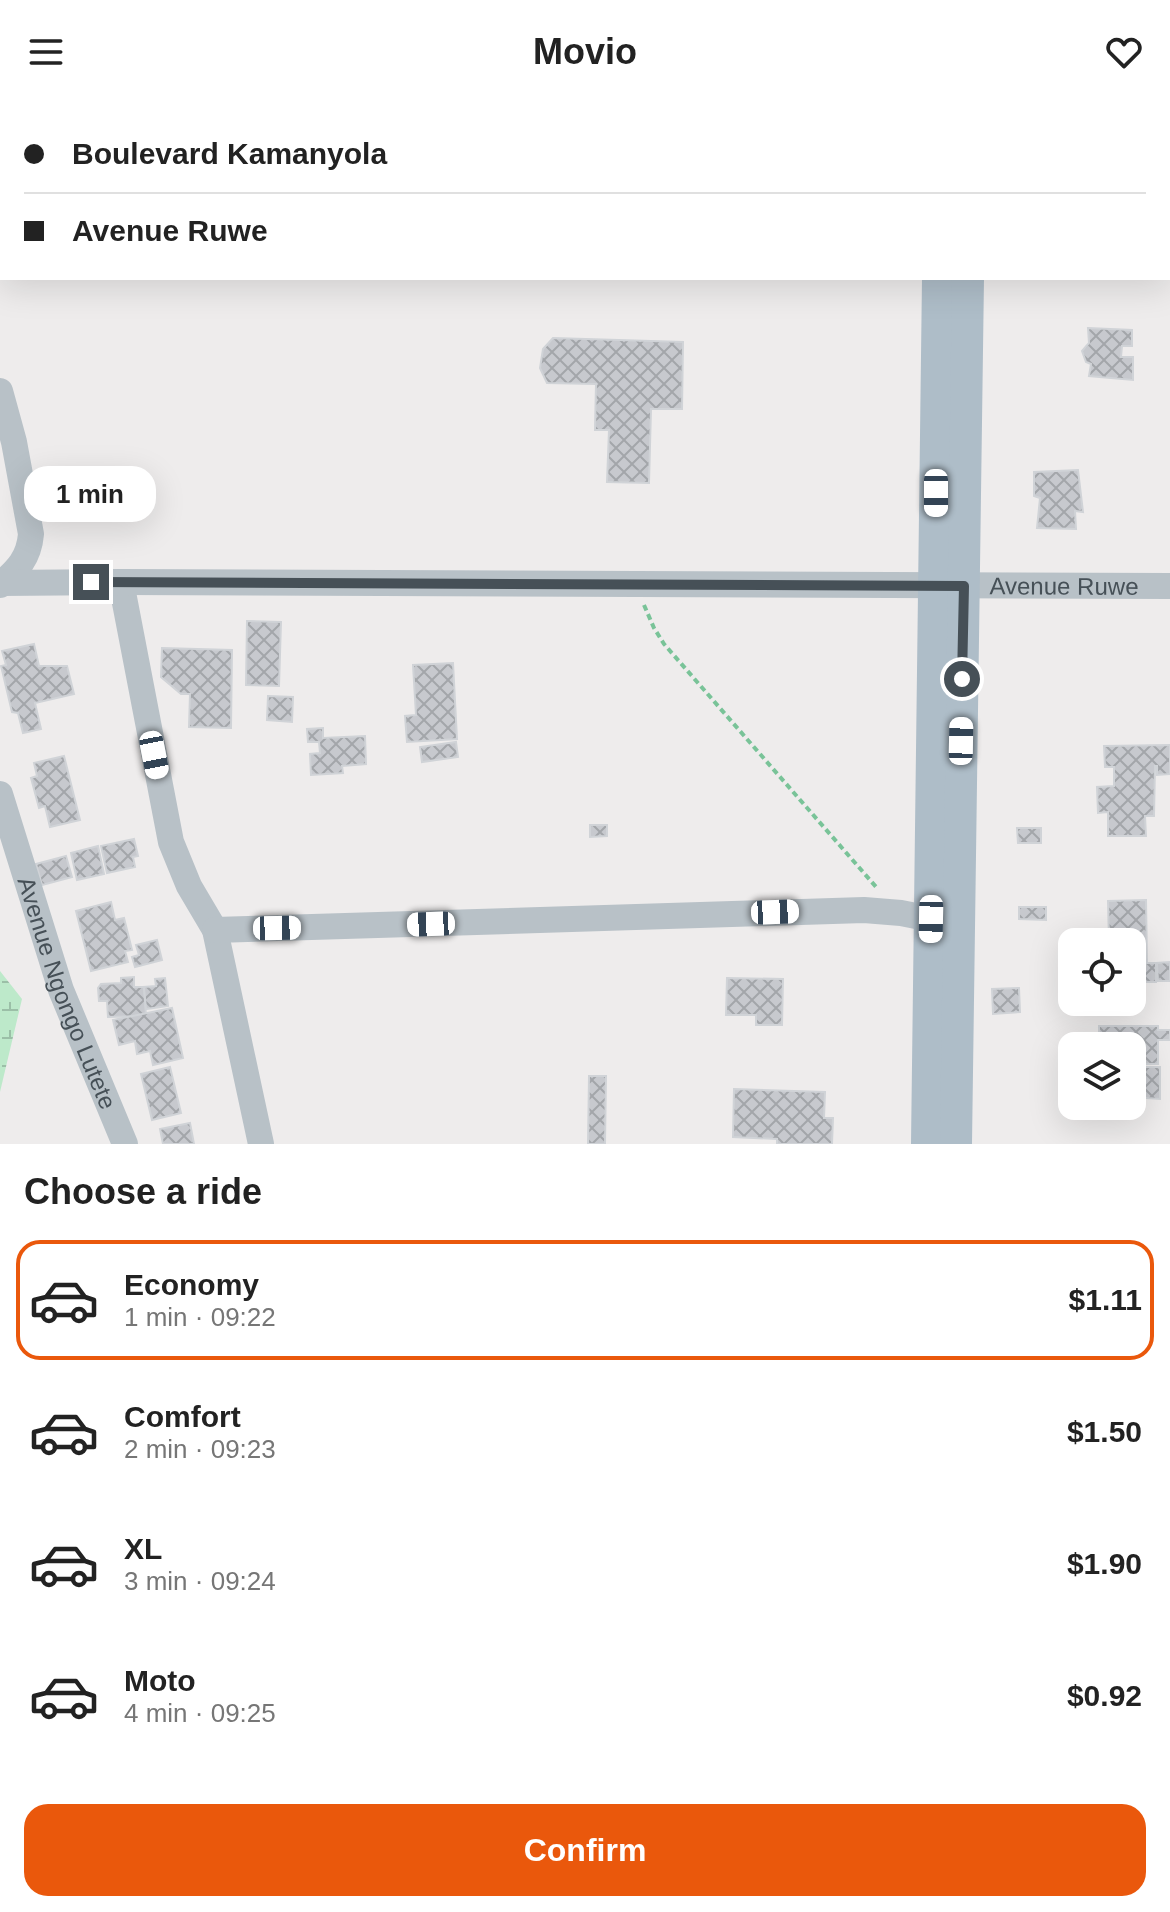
<!DOCTYPE html>
<html lang="en">
<head>
<meta charset="utf-8">
<style>
	body { margin:0; font-family:Helvetica,sans-serif; background:#f6f6f6; color:#222; height:100vh; display:flex; flex-direction:column; font-size:30px; white-space:nowrap }
	* { box-sizing:border-box; margin:0 }
	p { font-size:26px; color:#767676 }
	.icon { flex:none; width:44px; height:44px; fill:none; stroke:currentColor; stroke-width:2; stroke-linecap:round; stroke-linejoin:round }
	.map { position:relative; height:1040px; overflow:hidden }
	.sheet { display:flex; flex-direction:column; background:#fff; flex:1 }
	.sheet>* { flex:none }
	.banner { position:absolute; left:0px; top:0px; width:1170px; height:176px; box-shadow:0 8px 32px #0002; display:grid; align-content:center; height:176px; padding:0 24px; background:#fff }
	.controls { position:absolute; left:1058px; top:824px; display:grid; gap:16px }
	.controls a { display:grid; place-items:center; width:88px; height:88px; border-radius:16px; background:#fff; box-shadow:0 8px 32px #0002; font-size:40px }
	.end { position:absolute; width:36px; height:36px; margin:-18px; border:10px solid #465057; background:#fff; box-shadow:0 0 0 4px #fff }
	.from { border-radius:50% }
	.bubble { position:absolute; height:56px; border-radius:24px; background:#fff; box-shadow:0 8px 32px #0002; font-size:26px; font-weight:700; line-height:56px; text-align:center }
	.car { position:absolute; width:24px; height:48px; margin:-24px -12px; border-radius:10px; box-shadow:0 0 6px 2px #0007; background:linear-gradient(#fff 24%,#345 0 40%,#fff 0 76%,#345 0 86%,#fff 0) }
	.banner b { display:flex; align-items:center; gap:28px; height:76px; font-size:30px }
	.banner b+b { border-top:2px solid #e0e0e0 }
	.banner i { width:20px; height:20px; background:#222 }
	ul { padding:0; list-style:none }
	li { display:flex; align-items:center; gap:24px; height:120px; margin:0 16px 12px; padding:0 8px; border:4px solid transparent; border-radius:24px }
	li div { flex:1 }
	li b { display:block; font-size:30px }
	li em { font-style:normal; font-weight:700 }
	li.on { border-color:#ea580c }
	li>.icon { width:72px; height:72px; stroke-width:1.5 }
	h2 { padding:0 24px; font-size:36px; line-height:96px }
	.action { display:flex; gap:16px; margin-top:auto; padding:16px 24px }
	.action a { flex:1; height:92px; border-radius:24px; background:#ea580c; color:#fff; font-size:32px; font-weight:700; line-height:92px; text-align:center }
	header { display:flex; justify-content:space-between; align-items:center; height:104px; padding:0 24px; background:#fff; font-size:36px; font-weight:700 }
	.map>svg:first-child { display:block }
	.wetland { fill:url(#wetland-marsh) }
	.building { fill:url(#building-cross-hatch); stroke:#d0d3d7; stroke-width:2 }
	.lines { fill:none; stroke-linecap:round; stroke-linejoin:round }
	.path { stroke:#79c398; stroke-width:4; stroke-dasharray:6 4; stroke-linecap:butt }
	.minor { stroke:#b8c1c7; stroke-width:26 }
	.major { stroke:#aebdc8; stroke-width:32 }
	.route { stroke:#465057; stroke-width:10 }
	.labels { text-anchor:middle; dominant-baseline:central; stroke-width:6; stroke-linejoin:round; paint-order:stroke }
	.street-label { font-size:24px; fill:#465057; stroke:#fff }
</style>
</head>
<body>
<header><svg class="icon" aria-label="menu" viewBox="0 0 24 24"><path d="M4 6h16M4 12h16M4 18h16"/></svg>Movio<svg class="icon" aria-label="heart" viewBox="0 0 24 24"><path d="M12 20l-8-8c-3-5 5-10 8-4 3-6 11-1 8 4z"/></svg></header>
<div class="map">
<svg width="1170" height="1040" viewBox="0 0 1170 1040">
	<defs>
		<pattern id="wetland-marsh" width="20" height="14" patternUnits="userSpaceOnUse" patternTransform="scale(2)"><rect width="20" height="14" fill="#bde9ca"/><path d="M1 5h8M5 5V1M11 12h8M15 12V8" fill="none" stroke="#9bbfa7"/></pattern>
		<pattern id="building-cross-hatch" width="8" height="8" patternUnits="userSpaceOnUse" patternTransform="scale(2)"><rect width="8" height="8" fill="#c7c9ce"/><path d="M0 0l8 8M0 8l8-8" fill="none" stroke="#a3a6aa"/></pattern>
	</defs>
	<rect width="100%" height="100%" fill="#eeecec"/>
	<polygon class="wetland" points="0,867 22,895 0,988"/>
	<g class="building">
		<polygon points="1088,224 1132,226 1132,242 1122,242 1121,253 1133,253 1133,276 1089,272 1091,260 1086,258 1082,247 1089,239"/>
		<polygon points="553,234 683,238 682,305 651,305 649,379 607,378 609,326 595,326 596,280 547,279 540,264 543,245"/>
		<polygon points="1078,366 1083,408 1075,407 1076,425 1037,424 1040,394 1034,392 1034,368"/>
		<polygon points="247,517 281,518 279,582 246,581"/>
		<polygon points="34,540 39,562 67,562 74,590 35,599 41,625 23,629 18,609 12,608 1,562 6,561 2,547"/>
		<polygon points="162,544 232,546 231,624 189,623 190,590 181,590 161,573"/>
		<polygon points="453,559 457,635 407,638 405,612 416,611 413,561"/>
		<polygon points="268,592 293,593 292,618 267,616"/>
		<polygon points="323,624 323,634 365,632 366,660 342,662 343,669 311,671 310,650 320,649 319,638 308,638 307,625"/>
		<polygon points="456,638 458,653 422,658 420,643"/>
		<polygon points="1170,641 1170,670 1157,671 1157,662 1155,662 1154,712 1145,712 1146,732 1108,732 1108,708 1098,709 1097,683 1114,682 1114,663 1105,663 1104,642"/>
		<polygon points="64,652 80,716 50,723 45,702 39,704 31,674 37,672 34,659"/>
		<polygon points="590,721 607,721 607,732 590,733"/>
		<polygon points="1017,724 1041,724 1041,739 1018,739"/>
		<polygon points="134,735 138,752 133,753 135,763 107,769 101,742"/>
		<polygon points="98,742 104,770 77,776 71,749"/>
		<polygon points="66,752 72,773 42,781 36,760"/>
		<polygon points="1146,796 1147,859 1156,859 1156,878 1132,878 1132,838 1101,838 1109,837 1108,797"/>
		<polygon points="111,798 115,816 124,814 132,846 125,847 128,858 91,867 76,807"/>
		<polygon points="1019,803 1046,803 1046,816 1019,815"/>
		<polygon points="157,836 162,856 135,863 132,853 139,851 136,841"/>
		<polygon points="1170,858 1170,877 1158,877 1157,859"/>
		<polygon points="134,873 134,883 144,883 146,912 108,913 107,897 99,897 98,884 101,880 121,879 121,874"/>
		<polygon points="165,874 168,902 146,905 144,883 156,882 155,875"/>
		<polygon points="727,874 783,875 782,921 756,921 756,911 726,911"/>
		<polygon points="1019,884 1020,908 993,910 992,885"/>
		<polygon points="172,904 183,954 153,961 150,947 137,950 135,937 119,941 113,916"/>
		<polygon points="1099,922 1158,922 1158,926 1170,926 1170,936 1158,936 1158,960 1132,960 1132,942 1099,942"/>
		<polygon points="170,963 181,1009 152,1016 141,970"/>
		<polygon points="1132,963 1160,963 1160,995 1132,993"/>
		<polygon points="589,972 606,972 605,1040 588,1040"/>
		<polygon points="734,985 825,988 824,1014 833,1014 832,1040 777,1040 777,1035 733,1033"/>
		<polygon points="190,1019 194,1040 163,1040 160,1025"/>
	</g>
	<g class="lines">
		<polyline class="path" points="644,501 654,524 664,540 877,784"/>
		<g class="minor">
			<polyline points="712,2 713,0"/>
			<polyline points="1058,2 1058,0"/>
			<polyline points="1168,82 1170,82"/>
			<path d="M0,287l14,51 17,92c-2,24 -13,35 -31,51"/>
			<polyline points="121,478 171,738 189,782 215,826 261,1040"/>
			<path id="s1" d="M0,479l121,-1 1049,4"/>
			<path id="s2" d="M0,690l61,196 64,154"/>
			<polyline points="215,826 864,806 901,809 931,815"/>
		</g>
		<g class="major">
			<polyline points="937,0 937,2"/>
			<polyline points="969,2 969,0"/>
			<polyline points="927,1040 938,174"/>
			<polyline points="956,1040 968,174"/>
		</g>
	</g>
	<g class="lines">
		<polyline class="route" points="91,478 964,482 962,575"/>
	</g>
	<g class="labels">
		<g class="street-label">
			<text stroke="none"><textPath href="#s1" startOffset="1064">Avenue Ruwe</textPath></text>
			<text stroke="none"><textPath href="#s2" startOffset="210">Avenue Ngongo Lutete</textPath></text>
		</g>
	</g>
</svg>
<div class="controls">
<a><svg class="icon" aria-label="locate" viewBox="0 0 24 24"><circle cx="12" cy="12" r="6"/><path d="M12 2v4M12 18v4M2 12h4M18 12h4"/></svg></a>
<a><svg class="icon" aria-label="layers" viewBox="0 0 24 24"><path d="M12 4l9 5-9 5-9-5zM3 14l9 5 9-5"/></svg></a>
</div>
<i class="end from" style="left:962px;top:575px"></i>
<i class="end" style="left:91px;top:478px"></i>
<div class="bubble" style="left:24px;top:362px;width:132px">1 min</div>
<i class="car" style="left:936px;top:389px;rotate:180deg"></i>
<i class="car" style="left:961px;top:637px;rotate:1deg"></i>
<i class="car" style="left:154px;top:651px;rotate:169deg"></i>
<i class="car" style="left:775px;top:808px;rotate:88deg"></i>
<i class="car" style="left:931px;top:815px;rotate:181deg"></i>
<i class="car" style="left:431px;top:820px;rotate:268deg"></i>
<i class="car" style="left:277px;top:824px;rotate:89deg"></i>
<div class="banner">
<b><i class="from"></i>Boulevard Kamanyola</b>
<b><i></i>Avenue Ruwe</b>
</div>
</div>
<section class="sheet">
<h2>Choose a ride</h2>
<ul>
<li class="on"><svg class="icon" aria-label="car" viewBox="0 0 24 24"><path d="M5 17H2v-5l4-1 3-4h7l3 4 3 1v5h-3M9 17h6M6 11h13"/><circle cx="7" cy="17" r="2"/><circle cx="17" cy="17" r="2"/></svg><div><b>Economy</b><p>1 min · 09:22</p></div><em>$1.11</em></li>
<li><svg class="icon" aria-label="car" viewBox="0 0 24 24"><path d="M5 17H2v-5l4-1 3-4h7l3 4 3 1v5h-3M9 17h6M6 11h13"/><circle cx="7" cy="17" r="2"/><circle cx="17" cy="17" r="2"/></svg><div><b>Comfort</b><p>2 min · 09:23</p></div><em>$1.50</em></li>
<li><svg class="icon" aria-label="car" viewBox="0 0 24 24"><path d="M5 17H2v-5l4-1 3-4h7l3 4 3 1v5h-3M9 17h6M6 11h13"/><circle cx="7" cy="17" r="2"/><circle cx="17" cy="17" r="2"/></svg><div><b>XL</b><p>3 min · 09:24</p></div><em>$1.90</em></li>
<li><svg class="icon" aria-label="car" viewBox="0 0 24 24"><path d="M5 17H2v-5l4-1 3-4h7l3 4 3 1v5h-3M9 17h6M6 11h13"/><circle cx="7" cy="17" r="2"/><circle cx="17" cy="17" r="2"/></svg><div><b>Moto</b><p>4 min · 09:25</p></div><em>$0.92</em></li>
</ul>
<div class="action"><a>Confirm</a></div>
</section>
</body>
</html>
